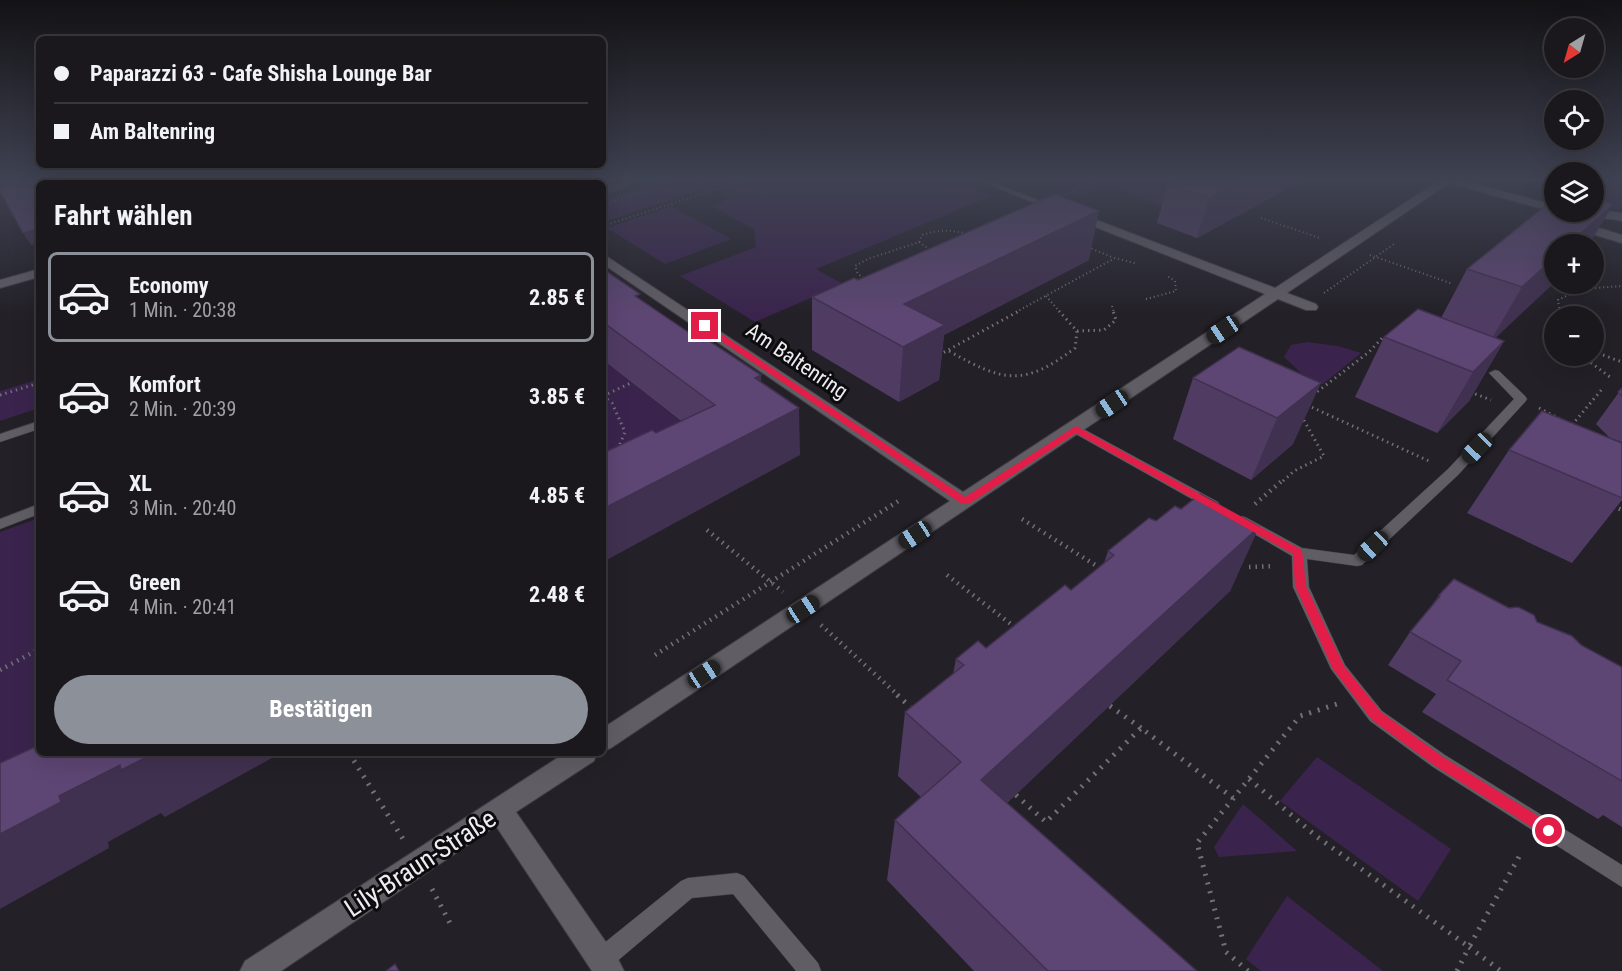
<!DOCTYPE html>
<html lang="de">
<head>
<meta charset="utf-8">
<style>
	body { margin:0; font-family:"Roboto Condensed",sans-serif; background:#27252a; color:#f1f3f6; height:100vh; display:flex; flex-direction:column; font-size:22px; white-space:nowrap }
	* { box-sizing:border-box; margin:0 }
	p { font-size:20px; color:#9fa0a4 }
	.icon { flex:none; width:33px; height:33px; fill:none; stroke:currentColor; stroke-width:2; stroke-linecap:round; stroke-linejoin:round }
	.map { position:relative; flex:1; overflow:hidden }
	.panel { position:absolute; left:36px; top:180px; width:570px; height:576px; display:flex; flex-direction:column; background:#1a181d; border-radius:9px; box-shadow:0 6px 24px #0002,0 0 0 2px #38373b }
	.panel>* { flex:none }
	.banner { position:absolute; left:36px; top:36px; width:570px; height:132px; border-radius:9px; box-shadow:0 6px 24px #0002,0 0 0 2px #38373b; display:grid; align-content:center; height:132px; padding:0 18px; background:#1a181d }
	.needle { width:39px; rotate:217deg }
	.fabs { position:absolute; left:1544px; top:18px; display:grid; gap:12px }
	.fabs a { display:grid; place-items:center; width:60px; height:60px; border-radius:50%; background:#1a181d; box-shadow:0 6px 24px #0002,0 0 0 2px #38373b; font-size:30px }
	.end { position:absolute; width:27px; height:27px; margin:-14px; border:8px solid #e11d48; background:#fff; box-shadow:0 0 0 3px #fff }
	.from { border-radius:50% }
	.car { position:absolute; width:18px; height:36px; margin:-18px -9px; border-radius:8px; box-shadow:0 0 4px 2px #0007; background:linear-gradient(#222 24%,#8ab4d8 0 40%,#222 0 76%,#8ab4d8 0 86%,#222 0) }
	.banner b { display:flex; align-items:center; gap:21px; height:57px; font-size:22px }
	.banner b+b { border-top:2px solid #38373b }
	.banner i { width:15px; height:15px; background:#f1f3f6 }
	ul { padding:0; list-style:none }
	li { display:flex; align-items:center; gap:18px; height:90px; margin:0 12px 9px; padding:0 6px; border:3px solid transparent; border-radius:9px }
	li div { flex:1 }
	li b { display:block; font-size:22px }
	li em { font-style:normal; font-weight:700 }
	li.active { border-color:#8c9099 }
	li>.icon { width:54px; height:54px; stroke-width:1.5 }
	h2 { padding:0 18px; font-size:27px; line-height:72px }
	.cta { display:flex; gap:12px; margin-top:auto; padding:12px 18px }
	.cta a { flex:1; height:69px; border-radius:36px; background:#8c9099; color:#fff; font-size:24px; font-weight:700; line-height:69px; text-align:center }
	.map>svg:first-child { display:block }
	.green { fill:#3a244d }
	.lines { fill:none; stroke-linecap:round; stroke-linejoin:round }
	.lane-casing { stroke:#3e3c41; stroke-width:1 }
	.street-casing { stroke:#3e3c41; stroke-width:2 }
	.path-far3 { stroke:#727076; stroke-width:2; stroke-dasharray:1 3; stroke-linecap:butt }
	.path-far2 { stroke:#727076; stroke-width:3; stroke-dasharray:1.5 4; stroke-linecap:butt }
	.path-far1 { stroke:#727076; stroke-width:4.5; stroke-dasharray:1.5 5; stroke-linecap:butt }
	.path { stroke:#727076; stroke-width:5; stroke-dasharray:2 7; stroke-linecap:butt }
	.lane { fill:#615d65; fill-rule:evenodd }
	.street { fill:#615d65; fill-rule:evenodd }
	.wall { fill:#503c63 }
	.shaded-wall { fill:#413150 }
	.building { fill:#5d4673; stroke:#413150; stroke-width:1.5 }
	.route { fill:#e11d48 }
	.labels { text-anchor:middle; dominant-baseline:central; stroke-width:6; stroke-linejoin:round; paint-order:stroke }
	.street-label { font-size:21px; fill:#eeecf1; stroke:#0c0b0d }
	.near-street-label { font-size:26px; fill:#eeecf1; stroke:#0c0b0d }
</style>
</head>
<body>
<div class="map">
<svg width="1622" height="971" viewBox="0 0 1622 971">
	<rect width="100%" height="100%" fill="#232027"/>
	<g class="green">
		<polygon points="668,180 951,180 991,196 816,269 843,284 755,322 680,276 756,247 754,229 711,206 731,198 710,187 603,222 603,200"/>
		<polygon points="1062,180 1248,180 1167,207 1104,185 1082,195 1052,184"/>
		<polygon points="1593,180 1622,180 1622,207 1620,211 1593,204"/>
		<polygon points="671,206 731,239 665,264 607,228"/>
		<polygon points="1307,342 1338,346 1361,353 1323,384 1301,373 1284,357 1291,345"/>
		<polygon points="603,360 703,439 603,511"/>
		<polygon points="39,379 39,408 0,421 0,391"/>
		<polygon points="39,518 39,753 0,827 0,532"/>
		<polygon points="1317,757 1451,849 1418,901 1280,801"/>
		<polygon points="1243,804 1297,851 1219,857 1214,847"/>
		<polygon points="1287,896 1383,971 1261,971 1246,959"/>
	</g>
	<g class="lines">
		<defs>
			<g id="lane">
				<polygon points="978,180 988,180 1058,208 1051,210"/>
				<polygon points="1495,370 1499,371 1525,396 1527,399 1525,402 1458,475 1362,565 1357,566 1307,559 1309,587 1345,665 1382,711 1445,755 1622,865 1622,887 1433,767 1370,721 1331,669 1293,587 1292,556 1237,524 1235,521 1242,516 1247,518 1302,548 1354,555 1448,469 1514,399 1489,373"/>
				<polygon points="39,421 39,429 0,442 0,434"/>
				<polygon points="1076,425 1218,502 1220,505 1218,508 1208,508 1072,432 1070,429 1072,426"/>
				<polygon points="39,504 39,514 0,529 0,519"/>
				<polygon points="737,873 744,876 818,963 821,971 796,971 733,894 692,898 609,968 601,971 593,968 590,960 593,952 681,881 688,878"/>
			</g>
			<g id="street">
				<polygon points="377,180 394,180 390,183 371,183"/>
				<polygon points="483,180 495,180 499,183 485,183"/>
				<polygon points="1440,180 1461,180 1554,205 1554,212 1558,212 1550,211 1449,183 1287,293 1316,304 1318,307 1316,310 1306,310 1278,299 611,748 603,751 603,728 950,501 603,264 603,254 963,492 1265,294 1070,217 1070,213 1078,213 1275,288"/>
				<path d="M1593,209l29,4v8c-12,-3 -35,-3 -43,-9h14z"/>
				<polygon points="1575,218 1583,223 1622,235 1622,243 1575,229 1569,222"/>
				<polygon points="39,269 39,277 0,288 0,280"/>
				<polygon points="565,753 597,753 594,761 516,812 619,961 624,971 592,971 496,826 281,971 240,971 245,961"/>
			</g>
		</defs>
		<use href="#lane" class="lane-casing"/>
		<use href="#street" class="street-casing"/>
		<g class="path-far3">
			<polyline points="693,180 707,191"/>
			<polyline points="1065,195 1098,180"/>
			<polyline points="603,205 676,180"/>
			<polyline points="1261,218 1320,238"/>
			<polyline points="603,226 745,180"/>
			<path d="M919,242l3,-7c15,-5 29,-6 45,-1"/>
			<polyline points="1088,247 1114,258"/>
			<polyline points="1370,255 1453,284"/>
			<polyline points="867,280 858,274 855,266 868,259 919,242 933,252"/>
			<polyline points="1324,293 1394,244"/>
			<polyline points="1046,296 1060,312"/>
			<polyline points="1146,299 1176,291 1175,281 1167,276"/>
			<polyline points="1112,306 1114,312"/>
			<polyline points="1016,312 1115,258 1135,263"/>
			<polyline points="1560,312 1558,300 1581,289 1622,286"/>
		</g>
		<g class="path-far2">
			<polyline points="1560,311 1561,316"/>
			<polyline points="1077,331 1104,330 1116,320 1113,311"/>
			<path d="M949,351c53,30 74,37 126,-3l2,-17 -18,-20"/>
			<polyline points="939,355 1019,311"/>
			<polyline points="1603,355 1622,362"/>
			<polyline points="1582,356 1610,377"/>
			<polyline points="1470,392 1491,400"/>
			<polyline points="0,395 39,383"/>
			<polyline points="1313,395 1369,352 1384,336"/>
			<polyline points="603,396 635,381"/>
			<polyline points="603,396 612,403 625,432 618,449"/>
			<polyline points="1307,405 1431,462"/>
			<polyline points="1539,408 1564,421"/>
			<polyline points="1572,425 1603,388"/>
			<polyline points="1283,481 1294,471 1324,456 1302,417"/>
		</g>
		<g class="path-far1">
			<polyline points="1255,504 1284,479"/>
			<polyline points="1613,506 1622,510"/>
			<polyline points="1022,519 1100,568"/>
			<polyline points="707,530 783,592"/>
			<polyline points="1249,567 1275,566"/>
			<polyline points="947,575 1016,628"/>
			<polyline points="821,625 899,696"/>
			<polyline points="655,655 900,500"/>
			<polyline points="0,670 39,649"/>
		</g>
		<g class="path">
			<polyline points="897,695 915,711"/>
			<polyline points="1110,706 1141,728"/>
			<polyline points="349,753 403,839"/>
			<polyline points="1249,779 1316,836 1469,947 1520,855"/>
			<polyline points="1016,795 1046,822 1141,728 1233,798"/>
			<polyline points="432,889 452,927"/>
			<polyline points="1248,971 1226,952 1197,843 1300,716 1337,704"/>
			<polyline points="1457,971 1469,947 1501,971"/>
		</g>
		<use href="#lane" class="lane"/>
		<use href="#street" class="street"/>
	</g>
	<g class="wall">
		<polygon points="560,180 628,180 629,187 603,183 565,183"/>
		<polygon points="1178,180 1303,180 1197,238 1157,223 1168,184"/>
		<polygon points="1530,180 1554,180 1554,186"/>
		<polygon points="1593,212 1496,338 1504,341 1469,401 1437,433 1355,397 1384,337 1441,318 1467,269"/>
		<polygon points="1089,260 944,335 939,380 899,402 812,350 812,297 858,280"/>
		<polygon points="603,269 640,299 703,342 761,375 761,382 800,455 656,433 681,421 603,360"/>
		<polygon points="1239,347 1293,444 1251,480 1173,439 1193,378"/>
		<polygon points="1622,388 1622,442 1610,438 1596,424"/>
		<polygon points="1622,443 1622,500 1572,563 1467,513 1509,450"/>
		<polygon points="1181,509 1259,527 1230,591 1007,803 1197,971 974,971 887,880 895,820 921,797 898,776 905,712 953,674 956,659 986,648 1071,590 1104,563 1108,551 1156,521"/>
		<polygon points="1439,595 1537,622 1622,667 1622,827 1603,815 1598,819 1422,712 1436,694 1388,665 1410,632 1427,612"/>
	</g>
	<g class="shaded-wall">
		<polygon points="611,180 628,180 629,187 603,195 603,183 600,183"/>
		<polygon points="1246,180 1303,180 1197,238 1209,198"/>
		<polygon points="1614,204 1589,244 1569,244"/>
		<polygon points="1099,211 1089,260 944,335 939,380 899,402 903,347 904,304"/>
		<polygon points="39,229 39,243 31,245 23,233"/>
		<polygon points="1554,258 1554,283 1488,345 1522,287"/>
		<polygon points="1504,341 1469,401 1437,433 1473,372"/>
		<polygon points="761,375 763,421 755,378"/>
		<polygon points="1321,383 1293,444 1251,480 1277,418"/>
		<polygon points="799,408 800,455 603,562 603,509"/>
		<polygon points="1259,527 1230,591 967,841 981,780"/>
		<polygon points="155,753 269,753 272,758 165,817 161,813 108,842 109,848 0,909 0,834 59,796 120,765"/>
	</g>
	<g class="building">
		<polygon points="0,180 80,180 82,183 39,183 39,229 23,233 0,191"/>
		<polygon points="167,180 358,180 362,183 170,183"/>
		<polygon points="417,180 422,180 427,183 404,183"/>
		<polygon points="578,180 611,180 600,183 584,183"/>
		<polygon points="1178,180 1246,180 1209,198 1168,184"/>
		<polygon points="1055,194 1099,211 904,304 945,325 903,347 812,297 854,278 858,280 883,269"/>
		<polygon points="1554,199 1554,212 1593,212 1593,199 1614,204 1569,244 1554,244 1554,258 1522,287 1467,269"/>
		<polygon points="603,269 640,294 635,296 703,342 708,340 761,375 755,378 799,408 603,509 603,453 652,430 656,433 715,405 603,322"/>
		<polygon points="1418,309 1504,341 1473,372 1384,337"/>
		<polygon points="1239,347 1321,383 1277,418 1193,378"/>
		<polygon points="1622,388 1622,396 1618,392"/>
		<polygon points="1542,411 1622,443 1622,498 1509,450"/>
		<polygon points="1200,494 1259,527 981,780 1197,971 1048,971 895,820 961,762 905,712 964,665 956,659 978,641 986,648 1065,585 1071,590 1114,555 1108,551 1149,518 1156,521 1175,506 1181,509"/>
		<polygon points="1454,579 1509,608 1518,607 1534,615 1537,622 1572,636 1581,645 1622,667 1622,781 1447,680 1461,661 1410,632 1440,596 1439,595"/>
		<polygon points="39,745 39,753 155,753 121,770 120,765 59,796 61,802 0,834 0,763"/>
		<polygon points="395,964 399,971 386,971"/>
	</g>
	<linearGradient id="sky" x2="0" y2="1"><stop stop-color="#131215"/><stop offset="0.57" stop-color="#3f4252"/><stop offset="1" stop-color="#3f4252" stop-opacity="0"/></linearGradient>
	<rect width="1622" height="316" fill="url(#sky)"/>
	<polygon class="route" points="702,325 708,325 965,497 1076,426 1302,550 1306,586 1344,666 1381,712 1443,757 1554,826 1556,831 1554,835 1549,837 1544,835 1434,765 1372,720 1333,669 1295,586 1293,554 1076,433 969,504 962,504 702,328"/>
	<g class="labels">
		<g class="street-label">
			<text transform="translate(797 361) rotate(34)">Am Baltenring</text>
		</g>
		<g class="near-street-label">
			<text transform="translate(420 863) rotate(-33)">Lily-Braun-Straße</text>
		</g>
	</g>
</svg>
<div class="fabs">
<a><svg class="needle" viewBox="-14 -14 28 28"><path d="M0-13l5 13h-10z" fill="#e53935"/><path d="M0 13l5-13h-10z" fill="#9fa0a4"/></svg></a>
<a><svg class="icon" aria-label="locate" viewBox="0 0 24 24"><circle cx="12" cy="12" r="6"/><path d="M12 2v4M12 18v4M2 12h4M18 12h4"/></svg></a>
<a><svg class="icon" aria-label="layers" viewBox="0 0 24 24"><path d="M12 4l9 5-9 5-9-5zM3 14l9 5 9-5"/></svg></a>
<a>+</a>
<a>−</a>
</div>
<i class="end from" style="left:1549px;top:831px"></i>
<i class="end" style="left:705px;top:326px"></i>
<i class="car" style="left:1223px;top:330px;rotate:236deg"></i>
<i class="car" style="left:1112px;top:404px;rotate:236deg"></i>
<i class="car" style="left:1477px;top:448px;rotate:224deg"></i>
<i class="car" style="left:915px;top:535px;rotate:237deg"></i>
<i class="car" style="left:1373px;top:546px;rotate:227deg"></i>
<i class="car" style="left:803px;top:609px;rotate:57deg"></i>
<i class="car" style="left:704px;top:674px;rotate:57deg"></i>
<div class="banner">
<b><i class="from"></i>Paparazzi 63 - Cafe Shisha Lounge Bar</b>
<b><i></i>Am Baltenring</b>
</div>
<section class="panel">
<h2>Fahrt wählen</h2>
<ul>
<li class="active"><svg class="icon" aria-label="car" viewBox="0 0 24 24"><path d="M5 17H2v-5l4-1 3-4h7l3 4 3 1v5h-3M9 17h6M6 11h13"/><circle cx="7" cy="17" r="2"/><circle cx="17" cy="17" r="2"/></svg><div><b>Economy</b><p>1 Min. · 20:38</p></div><em>2.85 €</em></li>
<li><svg class="icon" aria-label="car" viewBox="0 0 24 24"><path d="M5 17H2v-5l4-1 3-4h7l3 4 3 1v5h-3M9 17h6M6 11h13"/><circle cx="7" cy="17" r="2"/><circle cx="17" cy="17" r="2"/></svg><div><b>Komfort</b><p>2 Min. · 20:39</p></div><em>3.85 €</em></li>
<li><svg class="icon" aria-label="car" viewBox="0 0 24 24"><path d="M5 17H2v-5l4-1 3-4h7l3 4 3 1v5h-3M9 17h6M6 11h13"/><circle cx="7" cy="17" r="2"/><circle cx="17" cy="17" r="2"/></svg><div><b>XL</b><p>3 Min. · 20:40</p></div><em>4.85 €</em></li>
<li><svg class="icon" aria-label="car" viewBox="0 0 24 24"><path d="M5 17H2v-5l4-1 3-4h7l3 4 3 1v5h-3M9 17h6M6 11h13"/><circle cx="7" cy="17" r="2"/><circle cx="17" cy="17" r="2"/></svg><div><b>Green</b><p>4 Min. · 20:41</p></div><em>2.48 €</em></li>
</ul>
<div class="cta"><a>Bestätigen</a></div>
</section>
</div>
</body>
</html>
